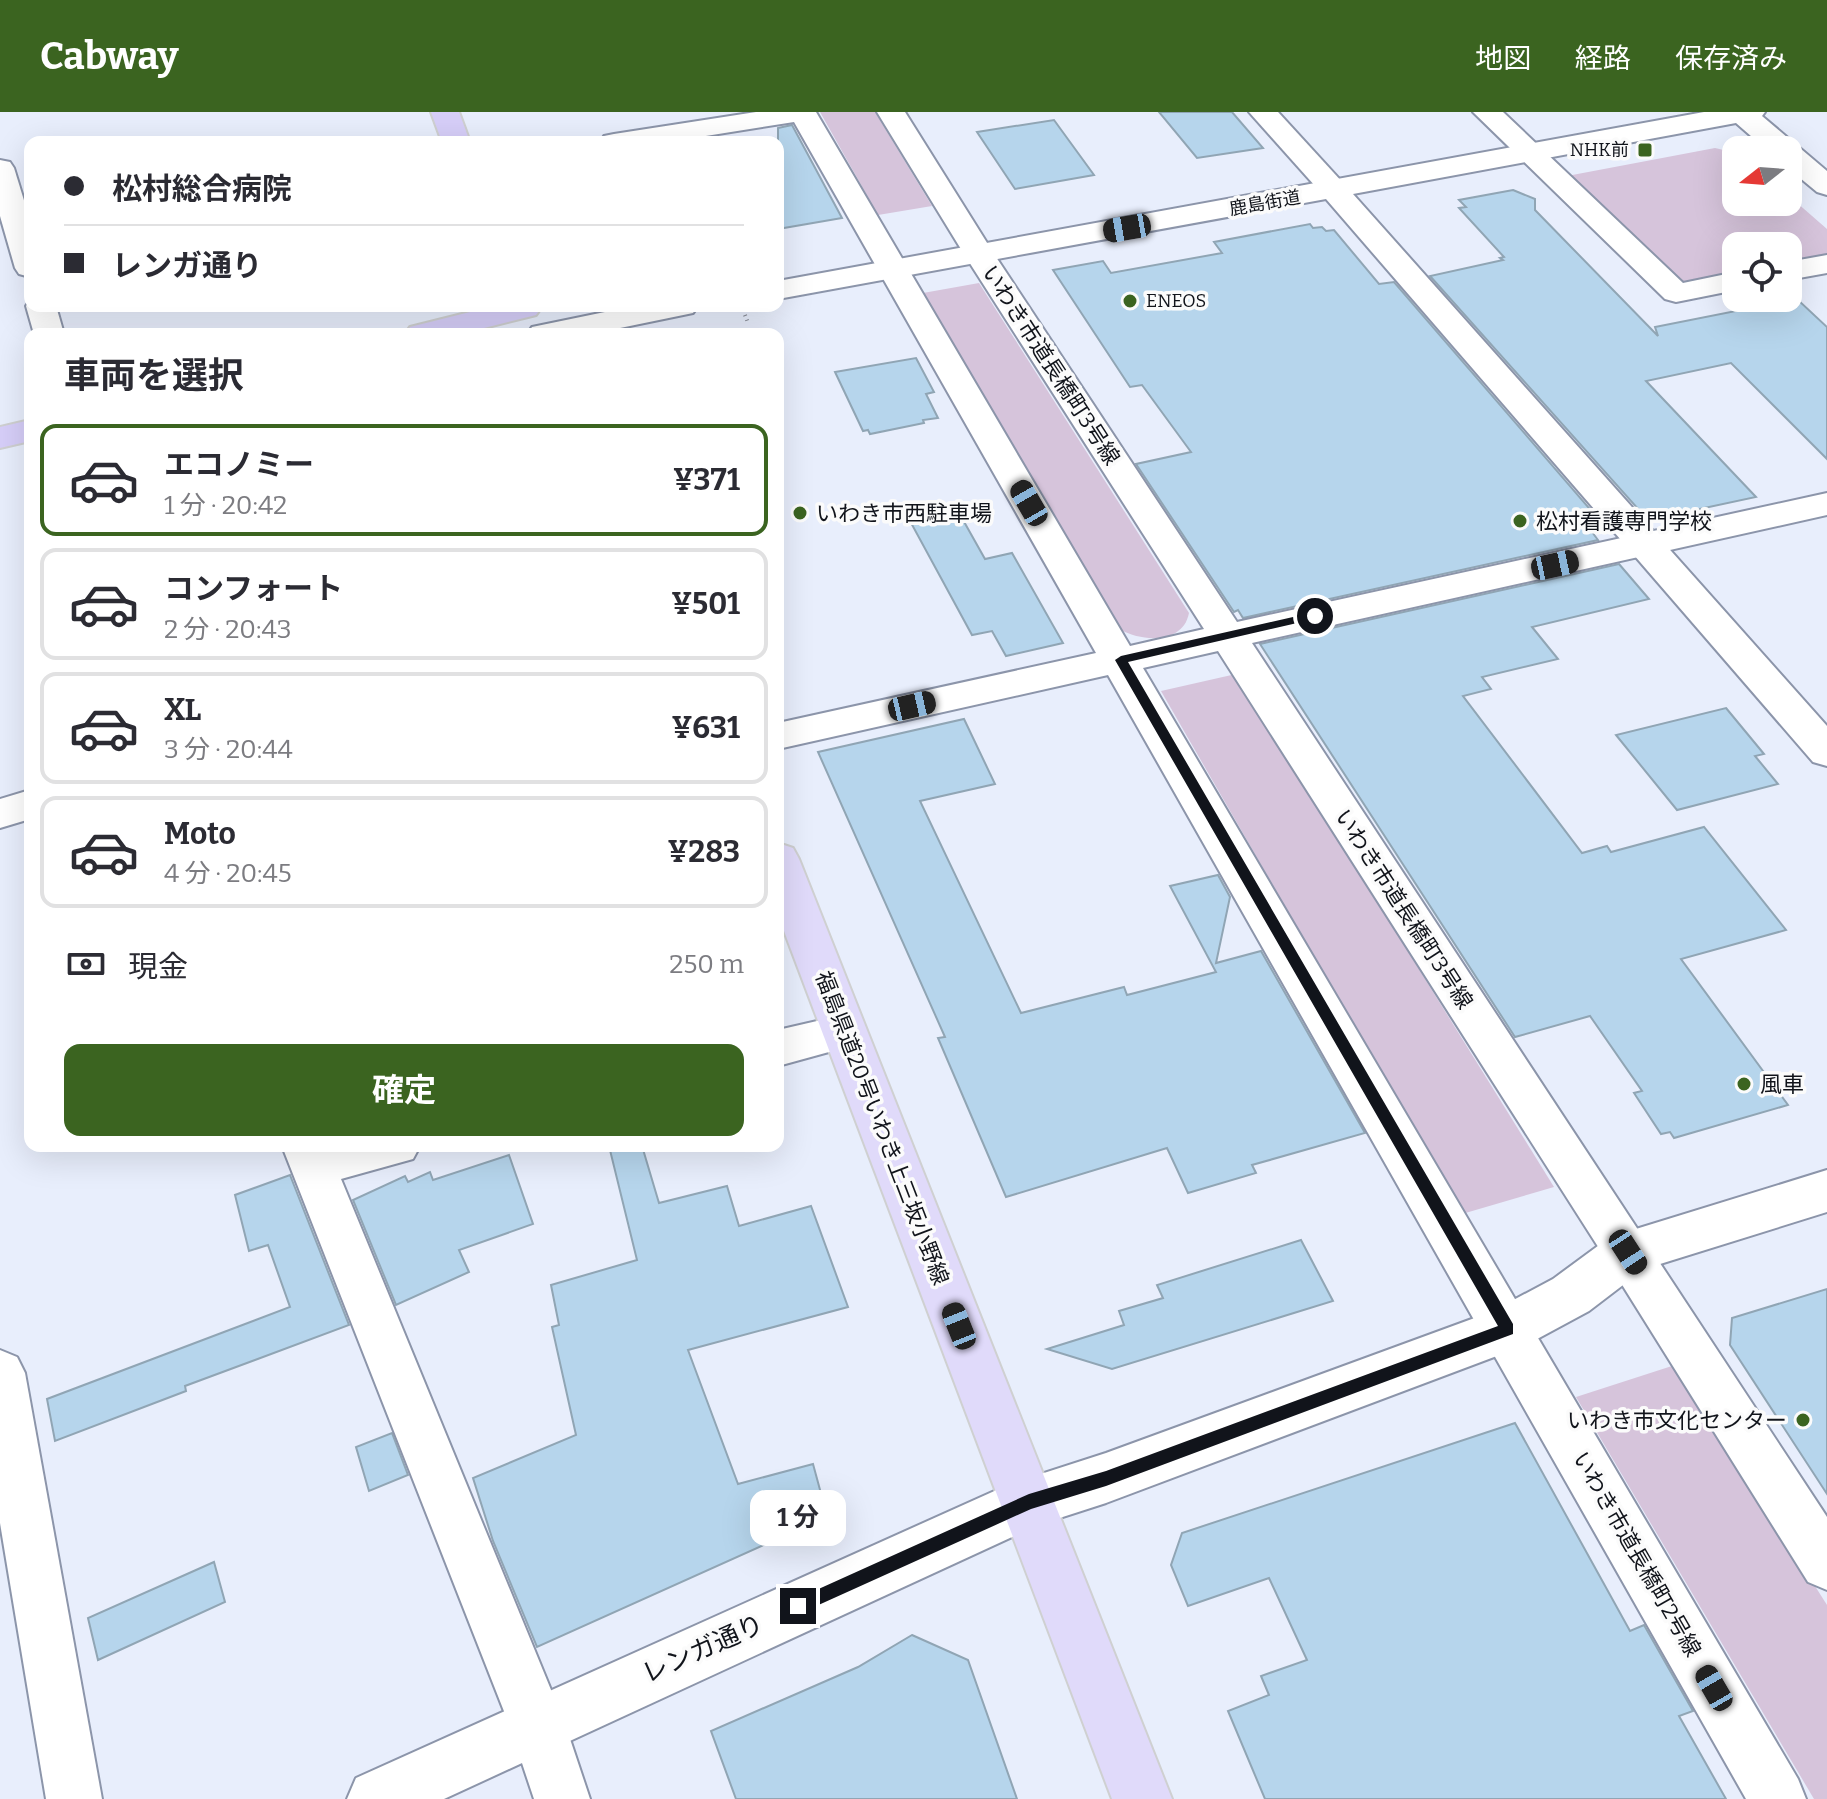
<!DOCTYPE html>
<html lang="ja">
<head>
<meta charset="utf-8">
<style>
	body { margin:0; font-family:Bitter,"Noto Sans JP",serif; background:#f7f7f7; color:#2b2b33; height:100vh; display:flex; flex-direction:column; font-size:30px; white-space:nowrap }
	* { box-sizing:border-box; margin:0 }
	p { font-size:26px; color:#7c7c81 }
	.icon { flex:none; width:44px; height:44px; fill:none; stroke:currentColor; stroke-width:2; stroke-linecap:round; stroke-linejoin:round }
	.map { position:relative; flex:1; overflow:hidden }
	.drawer { position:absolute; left:24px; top:216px; width:760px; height:824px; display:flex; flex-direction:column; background:#fff; border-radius:16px; box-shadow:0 8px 32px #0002 }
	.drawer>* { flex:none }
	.hud { position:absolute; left:24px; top:24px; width:760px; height:176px; border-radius:16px; box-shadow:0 8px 32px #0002; display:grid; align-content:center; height:176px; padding:0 40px; background:#fff }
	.needle { width:52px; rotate:253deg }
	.fabs { position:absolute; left:1722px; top:24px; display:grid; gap:16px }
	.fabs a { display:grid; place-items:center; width:80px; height:80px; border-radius:16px; background:#fff; box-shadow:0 8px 32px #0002; font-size:40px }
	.end { position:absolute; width:36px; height:36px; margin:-18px; border:10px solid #11141b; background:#fff; box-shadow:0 0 0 4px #fff }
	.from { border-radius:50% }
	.bubble { position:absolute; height:56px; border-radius:16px; background:#fff; box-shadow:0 8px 32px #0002; font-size:26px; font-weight:700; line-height:56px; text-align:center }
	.car { position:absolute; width:24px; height:48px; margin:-24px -12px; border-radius:10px; box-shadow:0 0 6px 2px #0007; background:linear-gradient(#222 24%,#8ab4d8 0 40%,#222 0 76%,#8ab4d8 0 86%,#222 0) }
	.hud b { display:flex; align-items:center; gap:28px; height:76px; font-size:30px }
	.hud b+b { border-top:2px solid #e1e1e2 }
	.hud i { width:20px; height:20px; background:#2b2b33 }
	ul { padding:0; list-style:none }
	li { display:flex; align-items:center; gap:24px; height:112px; margin:0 16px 12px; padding:0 24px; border:4px solid #e1e1e2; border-radius:16px }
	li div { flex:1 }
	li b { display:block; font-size:30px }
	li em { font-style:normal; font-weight:700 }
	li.selected { border-color:#3b6420 }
	li>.icon { width:72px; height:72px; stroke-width:1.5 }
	h2 { padding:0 40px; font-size:36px; line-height:96px }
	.pay { display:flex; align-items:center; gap:20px; height:88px; padding:0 40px; font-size:30px }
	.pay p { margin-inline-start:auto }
	.cta { display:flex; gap:16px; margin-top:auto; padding:16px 40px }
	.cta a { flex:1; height:92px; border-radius:16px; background:#3b6420; color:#fff; font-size:32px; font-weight:700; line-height:92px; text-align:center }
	header { display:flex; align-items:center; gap:48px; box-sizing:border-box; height:112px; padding:0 40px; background:#3b6420; color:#fff }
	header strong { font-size:38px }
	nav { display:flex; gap:44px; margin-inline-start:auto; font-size:28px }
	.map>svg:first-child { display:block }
	.green { fill:#d6c4db }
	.building { fill:#b6d5ec; stroke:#90a5b4; stroke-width:2 }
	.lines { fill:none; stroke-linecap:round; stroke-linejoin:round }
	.minor-casing { stroke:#8c95aa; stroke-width:4 }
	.tertiary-casing { stroke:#8c95aa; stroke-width:4 }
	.primary-casing { stroke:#cfd0d1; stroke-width:4 }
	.trunk-casing { stroke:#cfd0d1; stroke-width:4 }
	.path { stroke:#848893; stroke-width:4; stroke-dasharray:1 4; stroke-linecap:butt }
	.minor { fill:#fff; fill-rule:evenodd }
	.tertiary { fill:#fff; fill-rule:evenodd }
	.primary { fill:#e0dafa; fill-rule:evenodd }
	.trunk { fill:#d6cef8; fill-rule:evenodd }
	.route { fill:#11141b }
	.poi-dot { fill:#3b6420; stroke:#fbfbfb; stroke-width:3 }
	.labels { text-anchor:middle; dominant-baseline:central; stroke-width:7; stroke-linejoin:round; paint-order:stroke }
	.far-poi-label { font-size:18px; fill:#11141b; stroke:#fbfbfb; text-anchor:end }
	.far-street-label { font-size:18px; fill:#11141b; stroke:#fbfbfb }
	.street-label { font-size:22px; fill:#11141b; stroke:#fbfbfb }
	.poi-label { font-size:22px; fill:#11141b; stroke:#fbfbfb; text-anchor:start }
	.near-street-label { font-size:26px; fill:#11141b; stroke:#fbfbfb }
</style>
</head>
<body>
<header>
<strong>Cabway</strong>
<nav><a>地図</a><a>経路</a><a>保存済み</a></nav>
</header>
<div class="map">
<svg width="1827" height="1687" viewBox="0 0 1827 1687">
	<rect width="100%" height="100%" fill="#e8eefc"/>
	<g class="green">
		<polygon points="820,0 875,0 932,94 878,103"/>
		<polygon points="1715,36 1736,41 1736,90 1788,90 1788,83 1827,117 1827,144 1788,151 1788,134 1736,134 1736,162 1689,171 1673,167 1567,64"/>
		<path d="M979,171l210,330c-6,31 -46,29 -68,17l-198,-337z"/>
		<polygon points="1236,562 1554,1075 1462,1102 1161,579"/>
		<polygon points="1675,1253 1827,1493 1827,1687 1814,1687 1576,1285"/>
	</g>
	<g class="building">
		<polygon points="1159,0 1232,0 1263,36 1197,46"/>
		<polygon points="1054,8 1094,63 1015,77 977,20"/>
		<polygon points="792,13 842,106 778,117 778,16"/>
		<polygon points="1513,78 1535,87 1535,98 1658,224 1655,215 1797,187 1827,215 1827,347 1731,251 1646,269 1756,385 1648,408 1430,164 1503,148 1500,146 1504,145 1459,96 1466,95 1459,88"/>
		<polygon points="1310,112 1313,116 1322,115 1326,119 1334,118 1379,172 1394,170 1607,417 1592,420 1598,428 1243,506 1238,498 1234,500 1136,352 1191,340 1142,273 1130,275 1053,158 1103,149 1111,161 1222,141 1214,130"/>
		<polygon points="916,246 934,280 926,282 938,306 923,308 924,311 870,322 868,318 863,319 835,260"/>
		<polygon points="958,399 985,447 1012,441 1063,531 1006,544 992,519 972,523 910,409"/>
		<polygon points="1619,452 1649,487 1532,515 1558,547 1482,565 1491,577 1463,584 1582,741 1607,734 1611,740 1704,715 1786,818 1681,847 1788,993 1674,1026 1670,1020 1661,1022 1634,981 1642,979 1590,904 1515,925 1260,532"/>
		<polygon points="1726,596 1764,642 1755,644 1778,672 1677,698 1616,623"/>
		<polygon points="964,607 995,672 920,689 1021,901 1124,875 1127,883 1216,860 1170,774 1218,763 1230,785 1216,851 1261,839 1365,1021 1252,1053 1256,1061 1188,1081 1167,1036 1006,1085 938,926 945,925 818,640"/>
		<polygon points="609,1034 642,1034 659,1091 727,1074 739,1114 811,1094 848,1195 688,1238 738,1372 813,1352 829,1411 788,1422 537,1535 493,1429 473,1366 576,1323 552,1215 559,1213 551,1173 637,1148"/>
		<polygon points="509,1043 533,1112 459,1138 469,1160 396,1193 353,1088 405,1064 408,1070 430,1060 433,1068"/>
		<polygon points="290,1063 349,1213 185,1274 186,1279 55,1329 47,1287 290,1195 268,1133 249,1139 235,1083"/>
		<polygon points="1301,1128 1333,1189 1112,1257 1047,1237 1124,1213 1119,1199 1163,1186 1157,1173"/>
		<polygon points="1827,1177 1827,1382 1730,1233 1732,1206"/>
		<polygon points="1515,1311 1630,1519 1644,1513 1693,1599 1679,1604 1726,1687 1265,1687 1228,1599 1269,1583 1261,1564 1307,1548 1269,1466 1188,1494 1171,1453 1182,1421"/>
		<polygon points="392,1321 408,1363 369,1379 356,1335"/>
		<polygon points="214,1450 225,1490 98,1548 88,1506"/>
		<polygon points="912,1523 968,1548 1017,1687 736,1687 711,1619 858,1555"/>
	</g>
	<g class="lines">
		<defs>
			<g id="minor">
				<polygon points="756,0 816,0 1130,534 1204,517 964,142 877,0 905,0 994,142 1237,510 1827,381 1827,403 1252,531 1827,1405 1827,1478 1808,1470 1611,1155 1218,539 1143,556 1798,1667 1806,1687 1746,1687 1108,563 778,637 778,611 1096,541 794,10 668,30 600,30 604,24 614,22"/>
				<polygon points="1249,0 1278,0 1344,72 1348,78 1344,84 1334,87 1324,84"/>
				<polygon points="1473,0 1503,0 1683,171 1736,160 1736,178 1676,190 1665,187"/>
				<polygon points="0,48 10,50 14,56 30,108 30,165 19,162 15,156 0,104"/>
				<polygon points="1827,143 1827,161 1788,168 1788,150"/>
				<polygon points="30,188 30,194 56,194 64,222 34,222 26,194"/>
				<polygon points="30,678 30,707 0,716 0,687"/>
				<polygon points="843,903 858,908 865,920 858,932 778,954 778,918"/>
				<polygon points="282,1034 420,1034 413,1047 341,1067 565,1612 590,1687 534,1687 509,1612"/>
				<polygon points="0,1238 17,1245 25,1261 102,1687 46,1687 0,1411"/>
			</g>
			<g id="tertiary">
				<polygon points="1704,0 1765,0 1762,4 1827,59 1827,83 1817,80 1788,56 1788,38 1767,38 1736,11 1353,82 1827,614 1827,654 1813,650 1326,87 778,187 778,169"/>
				<polygon points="634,194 698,194 693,201 591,222 527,222 532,215"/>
				<polygon points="1827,1058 1827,1100 1644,1157 1589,1199 1526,1233 1106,1391 1038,1413 444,1687 347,1687 356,1666 1010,1372 1106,1341 1491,1200 1553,1167 1610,1125"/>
			</g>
			<polygon id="primary" points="778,731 793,736 799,747 1172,1687 1112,1687 778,803"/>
			<g id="trunk">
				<polygon points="431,0 459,0 470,30 442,30"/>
				<polygon points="494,194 541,196 536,203 460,222 405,222 410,215"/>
				<polygon points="30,308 30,329 0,336 0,315"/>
			</g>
		</defs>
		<use href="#minor" class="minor-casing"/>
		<use href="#tertiary" class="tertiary-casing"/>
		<use href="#primary" class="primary-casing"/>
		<use href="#trunk" class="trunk-casing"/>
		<polyline class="path" points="745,203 748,211"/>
		<use href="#minor" class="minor"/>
		<use href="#tertiary" class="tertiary"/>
		<use href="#primary" class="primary"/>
		<use href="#trunk" class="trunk"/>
	</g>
	<polygon class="route" points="1315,500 1321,504 1319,506 1128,550 1513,1212 1513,1222 1106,1374 1031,1397 803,1500 798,1503 792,1500 789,1494 792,1489 1029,1382 1106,1359 1498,1214 1115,548 1121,544"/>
	<g class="poi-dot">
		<rect x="1637" y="30" width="16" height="16" rx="4"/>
		<circle cx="1130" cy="189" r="8"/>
		<circle cx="800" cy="401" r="8"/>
		<circle cx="1520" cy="409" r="8"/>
		<circle cx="1744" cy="972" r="8"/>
		<circle cx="1803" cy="1308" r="8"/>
	</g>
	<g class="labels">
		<g class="far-poi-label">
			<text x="1629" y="38">NHK前</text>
			<text x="1146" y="189" text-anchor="start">ENEOS</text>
		</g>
		<g class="far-street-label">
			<text transform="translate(1265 91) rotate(-10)">鹿島街道</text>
		</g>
		<g class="street-label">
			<text transform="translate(1051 253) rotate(57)">いわき市道長橋町3号線</text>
			<text transform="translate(1404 797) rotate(57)">いわき市道長橋町3号線</text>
			<text transform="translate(882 1016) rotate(69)">福島県道20号いわき上三坂小野線</text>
			<text transform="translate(1637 1442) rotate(60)">いわき市道長橋町2号線</text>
		</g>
		<g class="poi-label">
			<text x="816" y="401">いわき市西駐車場</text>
			<text x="1536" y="409">松村看護専門学校</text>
			<text x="1760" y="972">風車</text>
			<text x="1787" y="1308" text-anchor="end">いわき市文化センター</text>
		</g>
		<g class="near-street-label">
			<text transform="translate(703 1537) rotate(-24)">レンガ通り</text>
		</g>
	</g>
</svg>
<div class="fabs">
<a><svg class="needle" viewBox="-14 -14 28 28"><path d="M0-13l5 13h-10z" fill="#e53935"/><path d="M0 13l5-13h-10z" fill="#7c7c81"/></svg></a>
<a><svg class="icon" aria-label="locate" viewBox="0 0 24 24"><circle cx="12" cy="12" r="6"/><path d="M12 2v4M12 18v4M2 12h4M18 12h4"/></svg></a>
</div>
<i class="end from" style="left:1315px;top:504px"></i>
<i class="end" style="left:798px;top:1494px"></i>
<div class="bubble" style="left:750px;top:1378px;width:96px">1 分</div>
<i class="car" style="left:1127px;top:116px;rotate:260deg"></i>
<i class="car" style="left:1029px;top:391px;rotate:330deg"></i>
<i class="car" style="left:1555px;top:453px;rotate:78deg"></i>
<i class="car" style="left:912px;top:594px;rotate:77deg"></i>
<i class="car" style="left:1628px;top:1140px;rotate:147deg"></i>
<i class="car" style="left:959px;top:1214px;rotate:338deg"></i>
<i class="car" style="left:1714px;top:1576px;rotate:330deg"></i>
<div class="hud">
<b><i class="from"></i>松村総合病院</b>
<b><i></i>レンガ通り</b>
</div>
<section class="drawer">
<h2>車両を選択</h2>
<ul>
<li class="selected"><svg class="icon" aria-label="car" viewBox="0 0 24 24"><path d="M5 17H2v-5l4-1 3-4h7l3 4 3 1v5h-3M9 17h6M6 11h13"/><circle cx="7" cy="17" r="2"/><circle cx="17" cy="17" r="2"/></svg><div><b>エコノミー</b><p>1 分 · 20:42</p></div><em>¥371</em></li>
<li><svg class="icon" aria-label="car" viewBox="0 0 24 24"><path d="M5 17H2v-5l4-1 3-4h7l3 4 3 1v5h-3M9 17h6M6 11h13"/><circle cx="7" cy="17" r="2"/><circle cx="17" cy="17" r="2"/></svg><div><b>コンフォート</b><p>2 分 · 20:43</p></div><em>¥501</em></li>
<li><svg class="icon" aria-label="car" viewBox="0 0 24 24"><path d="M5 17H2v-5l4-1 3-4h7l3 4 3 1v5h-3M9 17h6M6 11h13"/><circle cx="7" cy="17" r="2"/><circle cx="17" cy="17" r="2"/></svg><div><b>XL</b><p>3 分 · 20:44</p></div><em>¥631</em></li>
<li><svg class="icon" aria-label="car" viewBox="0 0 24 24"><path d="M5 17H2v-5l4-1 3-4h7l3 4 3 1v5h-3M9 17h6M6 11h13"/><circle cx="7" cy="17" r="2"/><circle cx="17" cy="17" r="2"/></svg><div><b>Moto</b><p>4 分 · 20:45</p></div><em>¥283</em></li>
</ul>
<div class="pay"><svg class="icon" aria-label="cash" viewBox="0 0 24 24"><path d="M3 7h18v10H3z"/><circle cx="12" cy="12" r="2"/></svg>現金<p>250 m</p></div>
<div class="cta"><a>確定</a></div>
</section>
</div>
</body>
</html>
